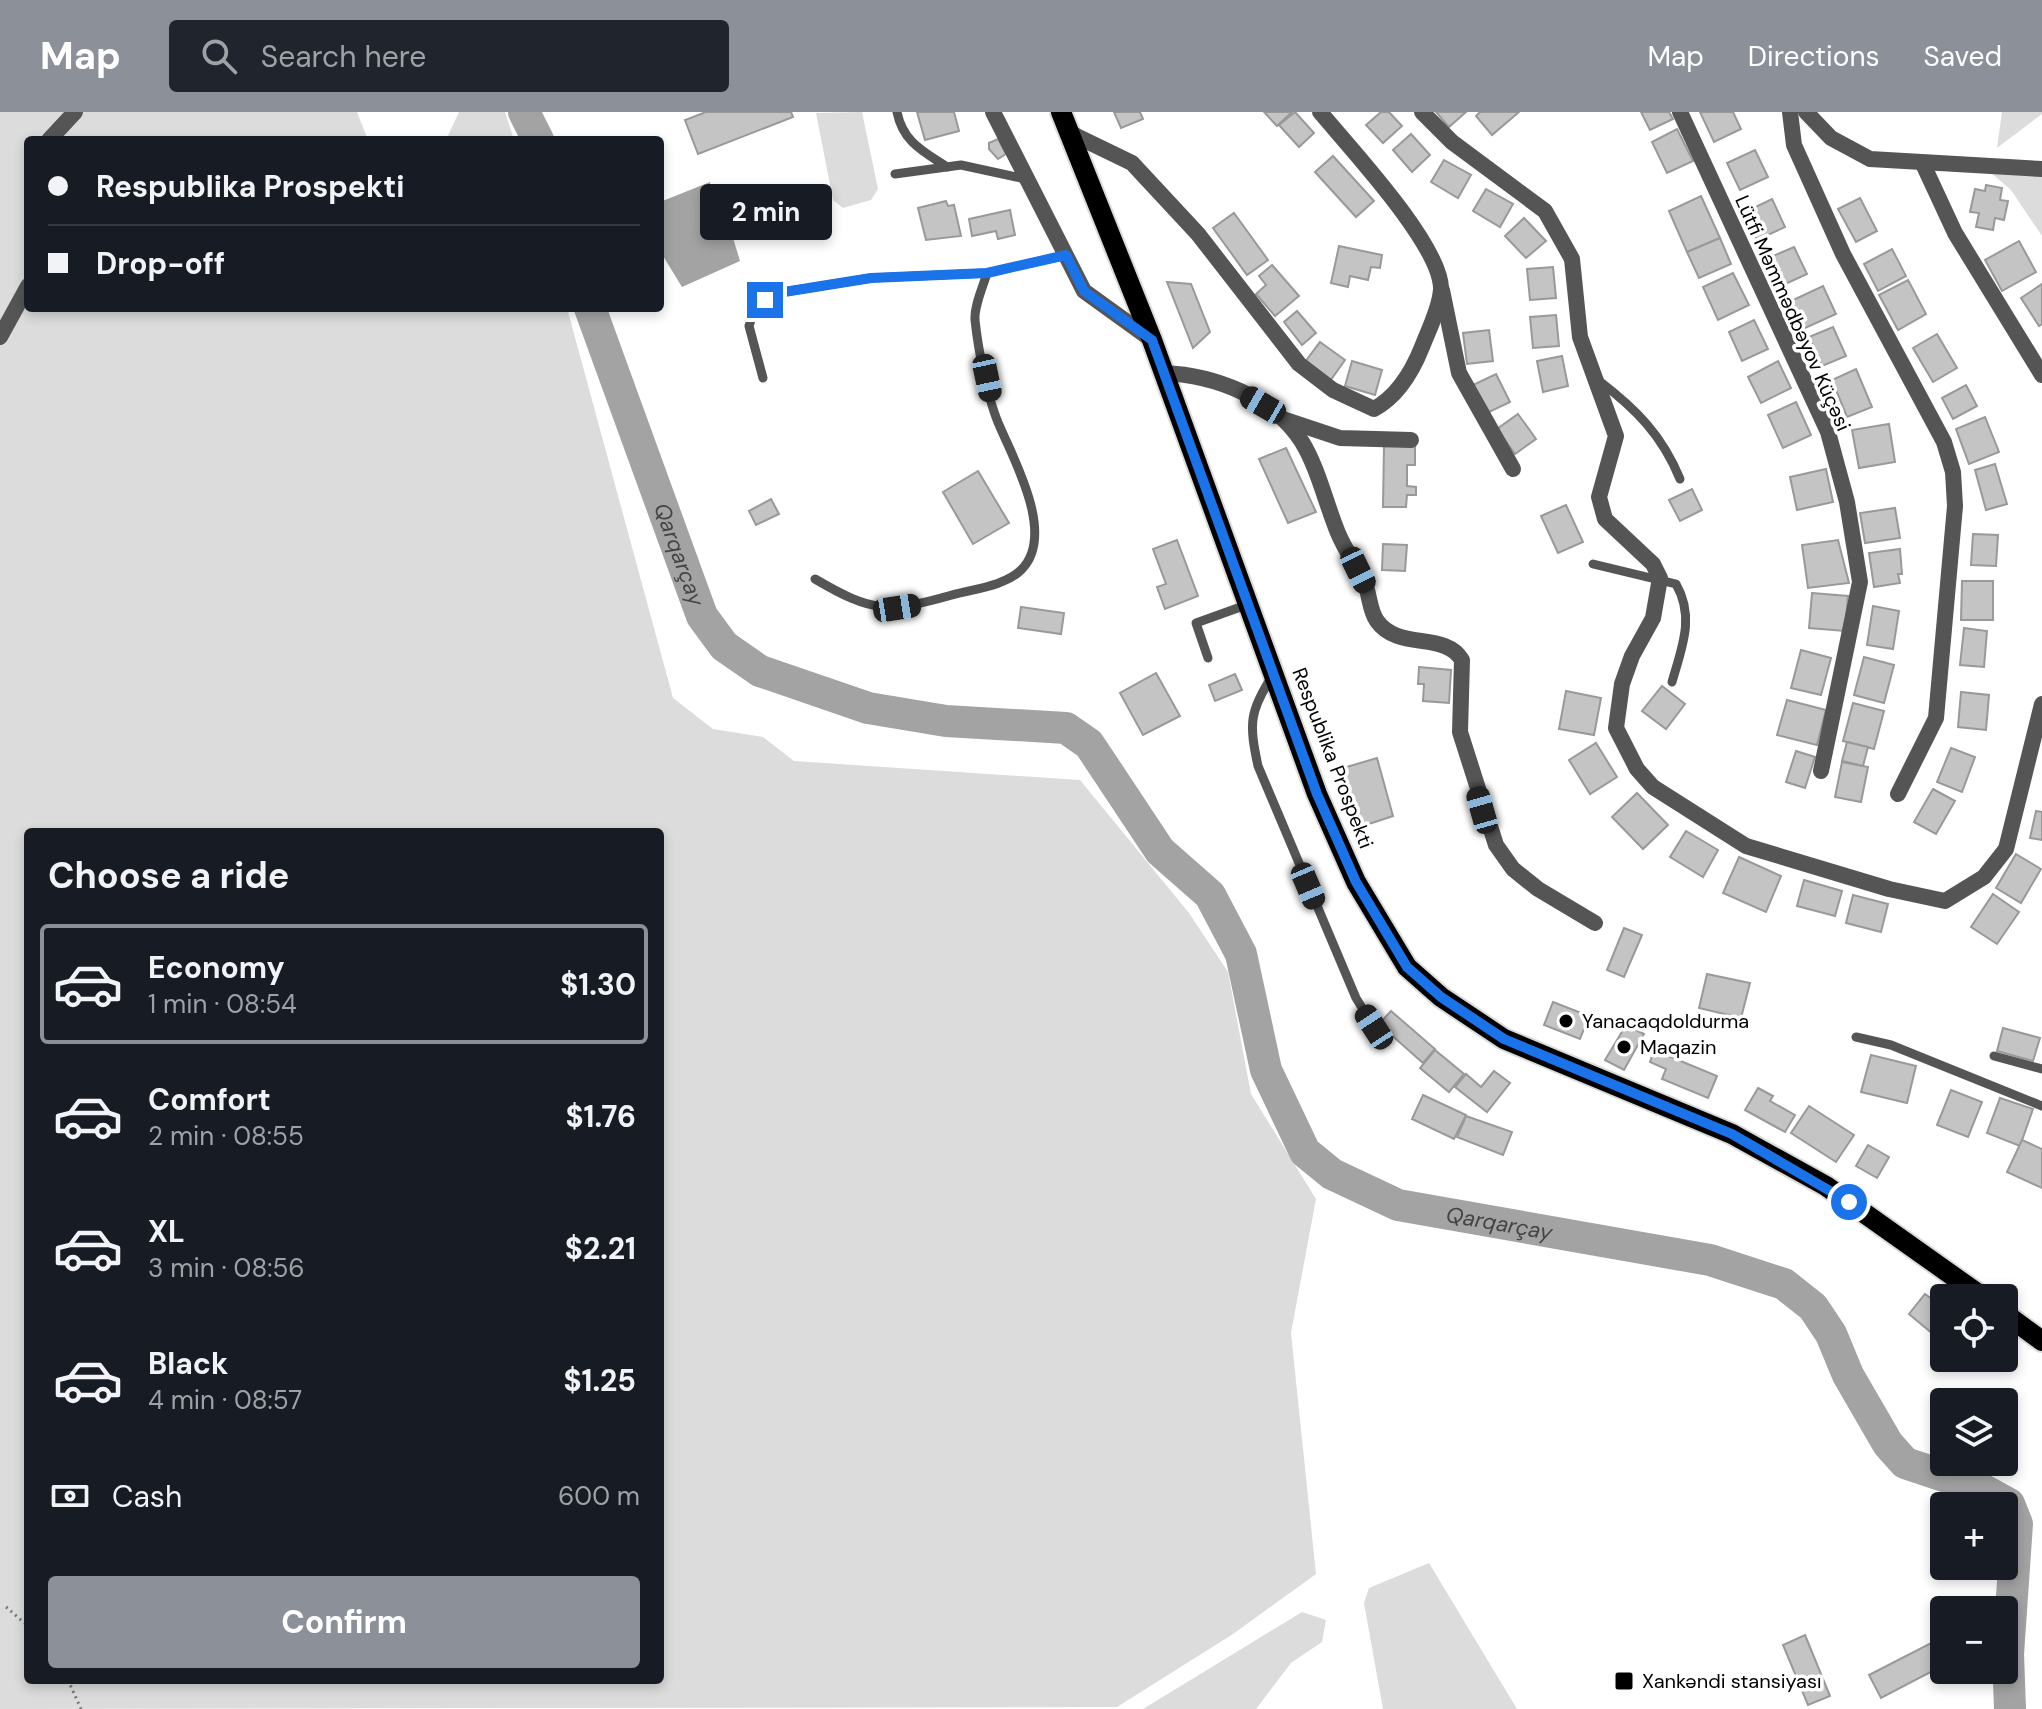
<!DOCTYPE html>
<html lang="en">
<head>
<meta charset="utf-8">
<style>
	body { margin:0; font-family:"DM Sans",sans-serif; background:#20242c; color:#f1f3f6; height:100vh; display:flex; flex-direction:column; font-size:30px; white-space:nowrap }
	* { box-sizing:border-box; margin:0 }
	p { font-size:26px; color:#9ea1a6 }
	.icon { flex:none; width:44px; height:44px; fill:none; stroke:currentColor; stroke-width:2; stroke-linecap:round; stroke-linejoin:round }
	.map { position:relative; flex:1; overflow:hidden }
	.details { position:absolute; left:24px; top:716px; width:640px; height:856px; display:flex; flex-direction:column; background:#171b24; border-radius:8px; box-shadow:0 4px 12px #0003 }
	.details>* { flex:none }
	.guide { position:absolute; left:24px; top:24px; width:640px; height:176px; border-radius:8px; box-shadow:0 4px 12px #0003; display:grid; align-content:center; height:176px; padding:0 24px; background:#171b24 }
	.buttons { position:absolute; left:1930px; top:1172px; display:grid; gap:16px }
	.buttons a { display:grid; place-items:center; width:88px; height:88px; border-radius:8px; background:#171b24; box-shadow:0 4px 12px #0003; font-size:40px }
	.end { position:absolute; width:36px; height:36px; margin:-18px; border:10px solid #1a73e8; background:#fff; box-shadow:0 0 0 4px #fff }
	.from { border-radius:50% }
	.bubble { position:absolute; height:56px; border-radius:8px; background:#171b24; box-shadow:0 4px 12px #0003; font-size:26px; font-weight:700; line-height:56px; text-align:center }
	.car { position:absolute; width:24px; height:48px; margin:-24px -12px; border-radius:10px; box-shadow:0 0 6px 2px #0007; background:linear-gradient(#222 24%,#8ab4d8 0 40%,#222 0 76%,#8ab4d8 0 86%,#222 0) }
	.guide b { display:flex; align-items:center; gap:28px; height:76px; font-size:30px }
	.guide b+b { border-top:2px solid #363941 }
	.guide i { width:20px; height:20px; background:#f1f3f6 }
	ul { padding:0; list-style:none }
	li { display:flex; align-items:center; gap:24px; height:120px; margin:0 16px 12px; padding:0 8px; border:4px solid transparent; border-radius:8px }
	li div { flex:1 }
	li b { display:block; font-size:30px }
	li em { font-style:normal; font-weight:700 }
	li.current { border-color:#8c9099 }
	li>.icon { width:72px; height:72px; stroke-width:1.5 }
	h2 { padding:0 24px; font-size:36px; line-height:96px }
	.pay { display:flex; align-items:center; gap:20px; height:88px; padding:0 24px; font-size:30px }
	.pay p { margin-inline-start:auto }
	.action { display:flex; gap:16px; margin-top:auto; padding:16px 24px }
	.action a { flex:1; height:92px; border-radius:8px; background:#8c9099; color:#fff; font-size:32px; font-weight:700; line-height:92px; text-align:center }
	header { display:flex; align-items:center; gap:48px; box-sizing:border-box; height:112px; padding:0 40px; background:#8c9099; color:#fff }
	header strong { font-size:38px }
	nav { display:flex; gap:44px; margin-inline-start:auto; font-size:28px }
	.search { width:560px; height:72px; background:#20242c; display:flex; align-items:center; gap:20px; box-sizing:border-box; padding:0 28px; border-radius:8px; color:#9ea1a6; font-size:30px }
	.map>svg:first-child { display:block }
	.green { fill:#dcdcdc; fill-rule:evenodd }
	.water { fill:#a3a3a3 }
	.lines { fill:none; stroke-linecap:round; stroke-linejoin:round }
	.river { stroke:#a3a3a3; stroke-width:32 }
	.building { fill:#c4c4c4; stroke:#999; stroke-width:2 }
	.primary-casing { stroke:#dbdbdb; stroke-width:24 }
	.path { stroke:#777; stroke-width:3; stroke-dasharray:2 4; stroke-linecap:butt }
	.service { stroke:#555; stroke-width:9 }
	.minor { stroke:#555; stroke-width:16 }
	.primary { stroke:#000; stroke-width:20 }
	.route { stroke:#1a73e8; stroke-width:10 }
	.poi-dot { fill:#000; stroke:#fff; stroke-width:3 }
	.labels { text-anchor:middle; dominant-baseline:central; stroke-width:7; stroke-linejoin:round; paint-order:stroke }
	.street-label { font-size:20px; fill:#000; stroke:#fff }
	.poi-label { font-size:20px; fill:#000; stroke:#fff; text-anchor:start }
	.water-label { font-size:22px; font-style:italic; fill:#444; stroke:#fff }
</style>
</head>
<body>
<header>
<strong>Map</strong>
<div class="search"><svg class="icon" aria-label="search" viewBox="0 0 24 24"><circle cx="10" cy="10" r="6"/><path d="M15 15l6 6"/></svg>Search here</div>
<nav><a>Map</a><a>Directions</a><a>Saved</a></nav>
</header>
<div class="map">
<svg width="2042" height="1597" viewBox="0 0 2042 1597">
	<rect width="100%" height="100%" fill="#fff"/>
	<g class="green">
		<path d="M0,0h357l11,28h-340v168h539l106,390 40,31 50,8 31,24 286,19 109,133 39,59 23,122 65,105 -25,134 25,241 -83,60 -116,73 -1117,2zM28,720h632v848h-632z"/>
		<polygon points="459,0 505,0 514,28 446,28"/>
		<polygon points="862,0 878,77 871,88 843,96 833,88 816,1"/>
		<polygon points="2002,0 2042,0 2042,2 1997,36"/>
		<polygon points="1990,60 2042,64 2042,124 2011,78"/>
		<polygon points="1429,1451 1517,1597 1383,1597 1364,1491 1369,1476"/>
		<polygon points="1302,1500 1326,1508 1322,1530 1291,1551 1256,1597 1143,1597"/>
	</g>
	<polygon class="water" points="710,70 712,82 726,103 740,149 682,175 660,139 660,90"/>
	<g class="lines">
		<g class="river">
			<polyline points="524,0 538,28"/>
			<path id="s1" d="M590,196l112,308 22,30 36,25 108,37 78,13 120,7 23,16 71,107 50,44 31,59 25,116 39,82 27,22 66,31 312,55 74,24 29,23 18,27 17,41 40,69 17,19 75,25 29,16 8,20 -9,130 2,55"/>
		</g>
	</g>
	<g class="building">
		<polygon points="706,0 791,0 793,5 698,42 685,8"/>
		<polygon points="917,0 954,0 959,19 925,28"/>
		<polygon points="1114,0 1140,0 1143,7 1121,16"/>
		<polygon points="1264,0 1292,0 1277,14"/>
		<polygon points="1295,0 1314,21 1299,35 1279,13"/>
		<polygon points="1381,0 1389,0 1402,14 1383,31 1366,13"/>
		<polygon points="1436,0 1466,0 1449,15"/>
		<polygon points="1480,0 1519,0 1492,23 1476,4"/>
		<polygon points="1641,0 1669,0 1673,7 1650,18"/>
		<polygon points="1700,0 1733,0 1741,17 1714,30"/>
		<polygon points="1677,17 1693,49 1667,61 1652,30"/>
		<polygon points="1411,22 1430,43 1412,60 1393,38"/>
		<polygon points="998,27 1006,42 998,47 989,37 989,31"/>
		<polygon points="1755,38 1768,65 1740,78 1727,51"/>
		<polygon points="1333,44 1374,89 1356,105 1315,60"/>
		<polygon points="1444,48 1471,63 1458,86 1431,70"/>
		<polygon points="1986,73 2002,76 2000,88 2008,89 2004,108 1995,106 1993,118 1976,115 1979,101 1970,100 1975,77 1985,79"/>
		<polygon points="1486,77 1513,92 1500,115 1473,99"/>
		<polygon points="1701,84 1720,126 1687,140 1669,99"/>
		<polygon points="1860,86 1877,119 1856,130 1838,97"/>
		<polygon points="1772,87 1785,115 1757,128 1745,100"/>
		<polygon points="946,89 948,94 954,93 961,124 926,128 918,96"/>
		<polygon points="1010,98 1015,123 998,127 996,119 972,124 969,107"/>
		<polygon points="1234,101 1268,148 1247,163 1213,116"/>
		<polygon points="1524,106 1546,129 1526,146 1505,124"/>
		<polygon points="1720,126 1731,152 1699,166 1687,140"/>
		<polygon points="2019,129 2036,160 2002,179 1985,148"/>
		<polygon points="1339,134 1382,143 1380,156 1371,155 1368,168 1350,164 1348,175 1331,171"/>
		<polygon points="1794,135 1807,162 1779,175 1766,147"/>
		<polygon points="1892,137 1906,164 1878,179 1864,152"/>
		<polygon points="1272,153 1299,184 1275,204 1256,182 1266,173 1259,164"/>
		<polygon points="1553,155 1556,186 1530,188 1527,157"/>
		<polygon points="1733,161 1749,193 1718,208 1703,175"/>
		<polygon points="1908,168 1926,202 1898,218 1879,183"/>
		<polygon points="1167,170 1191,172 1210,220 1193,236"/>
		<polygon points="2042,172 2042,212 2039,214 2021,186"/>
		<polygon points="1823,174 1836,202 1803,217 1791,189"/>
		<polygon points="1297,199 1316,221 1302,233 1284,210"/>
		<polygon points="1556,203 1559,234 1533,236 1530,205"/>
		<polygon points="1754,208 1768,237 1742,249 1729,220"/>
		<polygon points="1833,215 1846,244 1822,254 1809,225"/>
		<polygon points="1489,218 1493,249 1467,252 1463,221"/>
		<polygon points="1937,222 1957,256 1933,270 1913,236"/>
		<polygon points="1320,230 1345,248 1330,269 1305,250"/>
		<polygon points="1562,244 1568,274 1543,280 1537,249"/>
		<polygon points="1352,249 1382,258 1375,283 1345,274"/>
		<polygon points="1778,249 1791,276 1761,291 1748,265"/>
		<polygon points="1856,257 1872,295 1847,305 1832,268"/>
		<polygon points="1496,262 1510,290 1487,301 1473,273"/>
		<polygon points="1966,273 1977,294 1953,307 1942,286"/>
		<polygon points="1796,290 1811,323 1783,336 1768,303"/>
		<polygon points="1518,302 1536,327 1515,342 1497,317"/>
		<polygon points="1985,305 1999,340 1969,352 1956,317"/>
		<polygon points="1889,312 1895,350 1859,356 1852,318"/>
		<polygon points="1384,334 1415,334 1415,353 1407,353 1407,374 1416,375 1416,383 1407,383 1406,395 1383,395"/>
		<polygon points="1286,336 1316,400 1288,411 1259,347"/>
		<polygon points="1995,352 2007,392 1986,398 1975,358"/>
		<polygon points="1826,357 1833,390 1797,398 1790,365"/>
		<polygon points="978,359 1009,411 973,432 943,380"/>
		<polygon points="1692,377 1702,398 1680,409 1669,388"/>
		<polygon points="771,387 779,402 756,413 749,399"/>
		<polygon points="1566,393 1583,430 1558,441 1541,404"/>
		<polygon points="1895,396 1900,426 1865,431 1860,401"/>
		<polygon points="1973,422 1998,423 1996,454 1971,453"/>
		<polygon points="1177,428 1198,484 1165,497 1157,475 1166,472 1153,437"/>
		<polygon points="1838,428 1849,471 1808,476 1802,433"/>
		<polygon points="1383,432 1407,433 1405,459 1382,458"/>
		<polygon points="1900,437 1902,462 1898,462 1900,471 1874,475 1869,441"/>
		<polygon points="1962,469 1993,469 1993,508 1961,508"/>
		<polygon points="1812,481 1848,484 1845,519 1809,516"/>
		<polygon points="1873,494 1899,499 1893,537 1867,533"/>
		<polygon points="1021,495 1064,501 1061,522 1018,516"/>
		<polygon points="1964,516 1987,519 1984,555 1960,553"/>
		<polygon points="1801,538 1831,546 1821,583 1791,576"/>
		<polygon points="1864,545 1894,553 1884,591 1854,583"/>
		<polygon points="1419,555 1451,558 1449,591 1423,589 1424,572 1418,572"/>
		<polygon points="1156,561 1180,604 1143,623 1120,581"/>
		<polygon points="1235,562 1242,578 1215,589 1209,573"/>
		<polygon points="1662,574 1685,592 1666,617 1642,599"/>
		<polygon points="1566,579 1601,586 1594,623 1559,617"/>
		<polygon points="1961,580 1989,583 1986,618 1958,615"/>
		<polygon points="1787,588 1826,598 1817,633 1777,623"/>
		<polygon points="1853,591 1884,599 1874,637 1843,629"/>
		<polygon points="1847,630 1868,635 1863,654 1842,649"/>
		<polygon points="1596,631 1617,665 1590,682 1569,648"/>
		<polygon points="1951,636 1975,645 1962,680 1937,670"/>
		<polygon points="1796,639 1815,645 1805,676 1786,670"/>
		<polygon points="1377,646 1393,704 1363,714 1340,657"/>
		<polygon points="1842,650 1868,655 1861,690 1835,685"/>
		<polygon points="1933,677 1955,689 1936,722 1914,710"/>
		<polygon points="1637,681 1668,713 1643,737 1612,705"/>
		<polygon points="2036,699 2042,700 2042,728 2030,726"/>
		<polygon points="1686,719 1718,738 1703,765 1670,745"/>
		<polygon points="2016,742 2041,757 2021,791 1996,776"/>
		<polygon points="1739,745 1781,764 1766,800 1723,781"/>
		<polygon points="1804,768 1842,779 1835,804 1797,794"/>
		<polygon points="1993,782 2019,800 1997,832 1971,815"/>
		<polygon points="1853,783 1888,792 1881,820 1846,811"/>
		<polygon points="1624,816 1642,823 1624,865 1607,858"/>
		<polygon points="1707,862 1750,871 1741,906 1699,896"/>
		<polygon points="1553,890 1589,904 1580,927 1544,913"/>
		<polygon points="1391,899 1435,937 1423,951 1379,912"/>
		<polygon points="1626,913 1644,922 1624,958 1605,948"/>
		<polygon points="2003,916 2040,926 2033,949 1997,939"/>
		<polygon points="1435,938 1464,962 1449,980 1420,956"/>
		<polygon points="1654,938 1717,964 1708,986 1662,967 1666,957 1650,950"/>
		<polygon points="1871,943 1916,954 1907,991 1861,980"/>
		<polygon points="1494,959 1510,971 1487,1000 1455,975 1466,962 1481,975"/>
		<polygon points="1758,976 1773,984 1770,989 1795,1003 1785,1020 1745,998"/>
		<polygon points="1951,978 1982,990 1968,1025 1937,1013"/>
		<polygon points="1423,983 1466,1003 1454,1027 1412,1007"/>
		<polygon points="2000,986 2033,997 2020,1034 1987,1021"/>
		<polygon points="1809,994 1854,1023 1836,1050 1791,1021"/>
		<polygon points="1466,1004 1512,1020 1503,1043 1457,1025"/>
		<polygon points="2022,1028 2042,1037 2042,1076 2007,1060"/>
		<polygon points="1868,1033 1889,1045 1877,1066 1856,1054"/>
		<polygon points="1925,1182 1944,1196 1944,1208 1933,1222 1909,1202"/>
		<polygon points="1805,1523 1830,1584 1808,1593 1783,1533"/>
		<polygon points="1933,1530 1944,1553 1881,1586 1869,1563"/>
	</g>
	<g class="lines">
		<defs>
			<g id="primary">
				<polyline points="1061,0 1152,228 1317,682 1356,770 1407,855 1441,885 1504,927 1732,1022 1826,1074 1984,1186"/>
				<polyline points="2004,1201 2042,1229"/>
			</g>
		</defs>
		<use href="#primary" class="primary-casing"/>
		<g class="path">
			<polyline points="6,1495 28,1514"/>
			<polyline points="68,1568 81,1597"/>
		</g>
		<g class="service">
			<path d="M897,0c6,30 26,39 50,55"/>
			<polyline points="895,62 961,53 1026,67"/>
			<polyline points="763,266 749,214 753,202 765,188 784,180 871,166 987,161 1066,143"/>
			<path d="M1598,268c38,29 64,55 82,99"/>
			<path d="M1593,452l83,20c19,33 6,63 -4,98"/>
			<path d="M815,467c58,34 73,34 137,16 21,-6 53,-9 69,-25 35,-34 -6,-108 -21,-143 -12,-26 -22,-78 -25,-107 -1,-14 8,-33 12,-47"/>
			<polyline points="1208,546 1196,511 1249,492"/>
			<path d="M1273,563c-24,36 -24,49 -15,91l98,232 18,29"/>
			<polyline points="1856,925 1891,933 2042,994"/>
			<polyline points="1994,944 2042,957"/>
		</g>
		<g class="minor">
			<polyline points="993,0 1084,179 1152,228"/>
			<polyline points="1422,0 1452,30 1545,99 1572,147 1580,225 1616,324 1599,385 1605,407 1653,452 1660,466 1653,506 1632,544 1622,572 1616,616 1637,657 1653,675 1746,734 1889,777 1945,789 1984,765 2006,737 2042,592"/>
			<polyline points="1680,0 1828,320 1847,390 1860,470 1821,659"/>
			<polyline points="1790,0 1794,33 1843,142 1944,330 1953,360 1955,394 1936,606 1898,682"/>
			<polyline points="1806,0 1831,26 1870,47 2042,57"/>
			<path d="M1068,20l64,31 66,71 101,130 34,26 41,19c24,-13 38,-37 48,-62 6,-16 19,-41 19,-59 -1,-44 -91,-140 -121,-176"/>
			<polyline points="49,28 75,0"/>
			<polyline points="1923,52 1955,121 2042,263"/>
			<polyline points="1442,178 1459,261 1513,357"/>
			<polyline points="0,225 28,174"/>
			<path d="M1164,261c49,2 110,24 138,69 16,26 24,62 36,91 7,17 18,32 26,48 6,13 5,29 13,40 21,30 68,10 85,39l-2,72 36,113 17,24 25,20 57,34"/>
			<polyline points="1286,308 1340,326 1411,328"/>
		</g>
		<use href="#primary" class="primary"/>
	</g>
	<g class="lines">
		<polyline class="route" points="765,188 784,180 871,166 987,161 1066,143 1084,179 1152,228 1317,682 1356,770 1407,855 1441,885 1504,927 1732,1022 1849,1090"/>
	</g>
	<g class="poi-dot">
		<circle cx="1566" cy="909" r="8"/>
		<circle cx="1624" cy="935" r="8"/>
		<rect x="1614" y="1559" width="20" height="20" rx="4"/>
	</g>
	<g class="labels">
		<g class="street-label">
			<text transform="translate(1793 201) rotate(66)">Lütfi Məmmədbəyov Küçəsi</text>
			<text transform="translate(1333 646) rotate(69)">Respublika Prospekti</text>
		</g>
		<g class="poi-label">
			<text x="1582" y="909">Yanacaqdoldurma</text>
			<text x="1640" y="935">Maqazin</text>
			<text x="1642" y="1569">Xankəndi stansiyası</text>
		</g>
		<g class="water-label">
			<text stroke="none"><textPath href="#s1" startOffset="262">Qarqarçay</textPath></text>
			<text stroke="none"><textPath href="#s1" startOffset="1432">Qarqarçay</textPath></text>
		</g>
	</g>
</svg>
<div class="buttons">
<a><svg class="icon" aria-label="locate" viewBox="0 0 24 24"><circle cx="12" cy="12" r="6"/><path d="M12 2v4M12 18v4M2 12h4M18 12h4"/></svg></a>
<a><svg class="icon" aria-label="layers" viewBox="0 0 24 24"><path d="M12 4l9 5-9 5-9-5zM3 14l9 5 9-5"/></svg></a>
<a>+</a>
<a>−</a>
</div>
<i class="end from" style="left:1849px;top:1090px"></i>
<i class="end" style="left:765px;top:188px"></i>
<div class="bubble" style="left:700px;top:72px;width:132px">2 min</div>
<i class="car" style="left:987px;top:266px;rotate:168deg"></i>
<i class="car" style="left:1263px;top:293px;rotate:300deg"></i>
<i class="car" style="left:1358px;top:458px;rotate:154deg"></i>
<i class="car" style="left:897px;top:496px;rotate:81deg"></i>
<i class="car" style="left:1482px;top:698px;rotate:344deg"></i>
<i class="car" style="left:1308px;top:774px;rotate:157deg"></i>
<i class="car" style="left:1374px;top:915px;rotate:327deg"></i>
<div class="guide">
<b><i class="from"></i>Respublika Prospekti</b>
<b><i></i>Drop-off</b>
</div>
<section class="details">
<h2>Choose a ride</h2>
<ul>
<li class="current"><svg class="icon" aria-label="car" viewBox="0 0 24 24"><path d="M5 17H2v-5l4-1 3-4h7l3 4 3 1v5h-3M9 17h6M6 11h13"/><circle cx="7" cy="17" r="2"/><circle cx="17" cy="17" r="2"/></svg><div><b>Economy</b><p>1 min · 08:54</p></div><em>$1.30</em></li>
<li><svg class="icon" aria-label="car" viewBox="0 0 24 24"><path d="M5 17H2v-5l4-1 3-4h7l3 4 3 1v5h-3M9 17h6M6 11h13"/><circle cx="7" cy="17" r="2"/><circle cx="17" cy="17" r="2"/></svg><div><b>Comfort</b><p>2 min · 08:55</p></div><em>$1.76</em></li>
<li><svg class="icon" aria-label="car" viewBox="0 0 24 24"><path d="M5 17H2v-5l4-1 3-4h7l3 4 3 1v5h-3M9 17h6M6 11h13"/><circle cx="7" cy="17" r="2"/><circle cx="17" cy="17" r="2"/></svg><div><b>XL</b><p>3 min · 08:56</p></div><em>$2.21</em></li>
<li><svg class="icon" aria-label="car" viewBox="0 0 24 24"><path d="M5 17H2v-5l4-1 3-4h7l3 4 3 1v5h-3M9 17h6M6 11h13"/><circle cx="7" cy="17" r="2"/><circle cx="17" cy="17" r="2"/></svg><div><b>Black</b><p>4 min · 08:57</p></div><em>$1.25</em></li>
</ul>
<div class="pay"><svg class="icon" aria-label="cash" viewBox="0 0 24 24"><path d="M3 7h18v10H3z"/><circle cx="12" cy="12" r="2"/></svg>Cash<p>600 m</p></div>
<div class="action"><a>Confirm</a></div>
</section>
</div>
</body>
</html>
